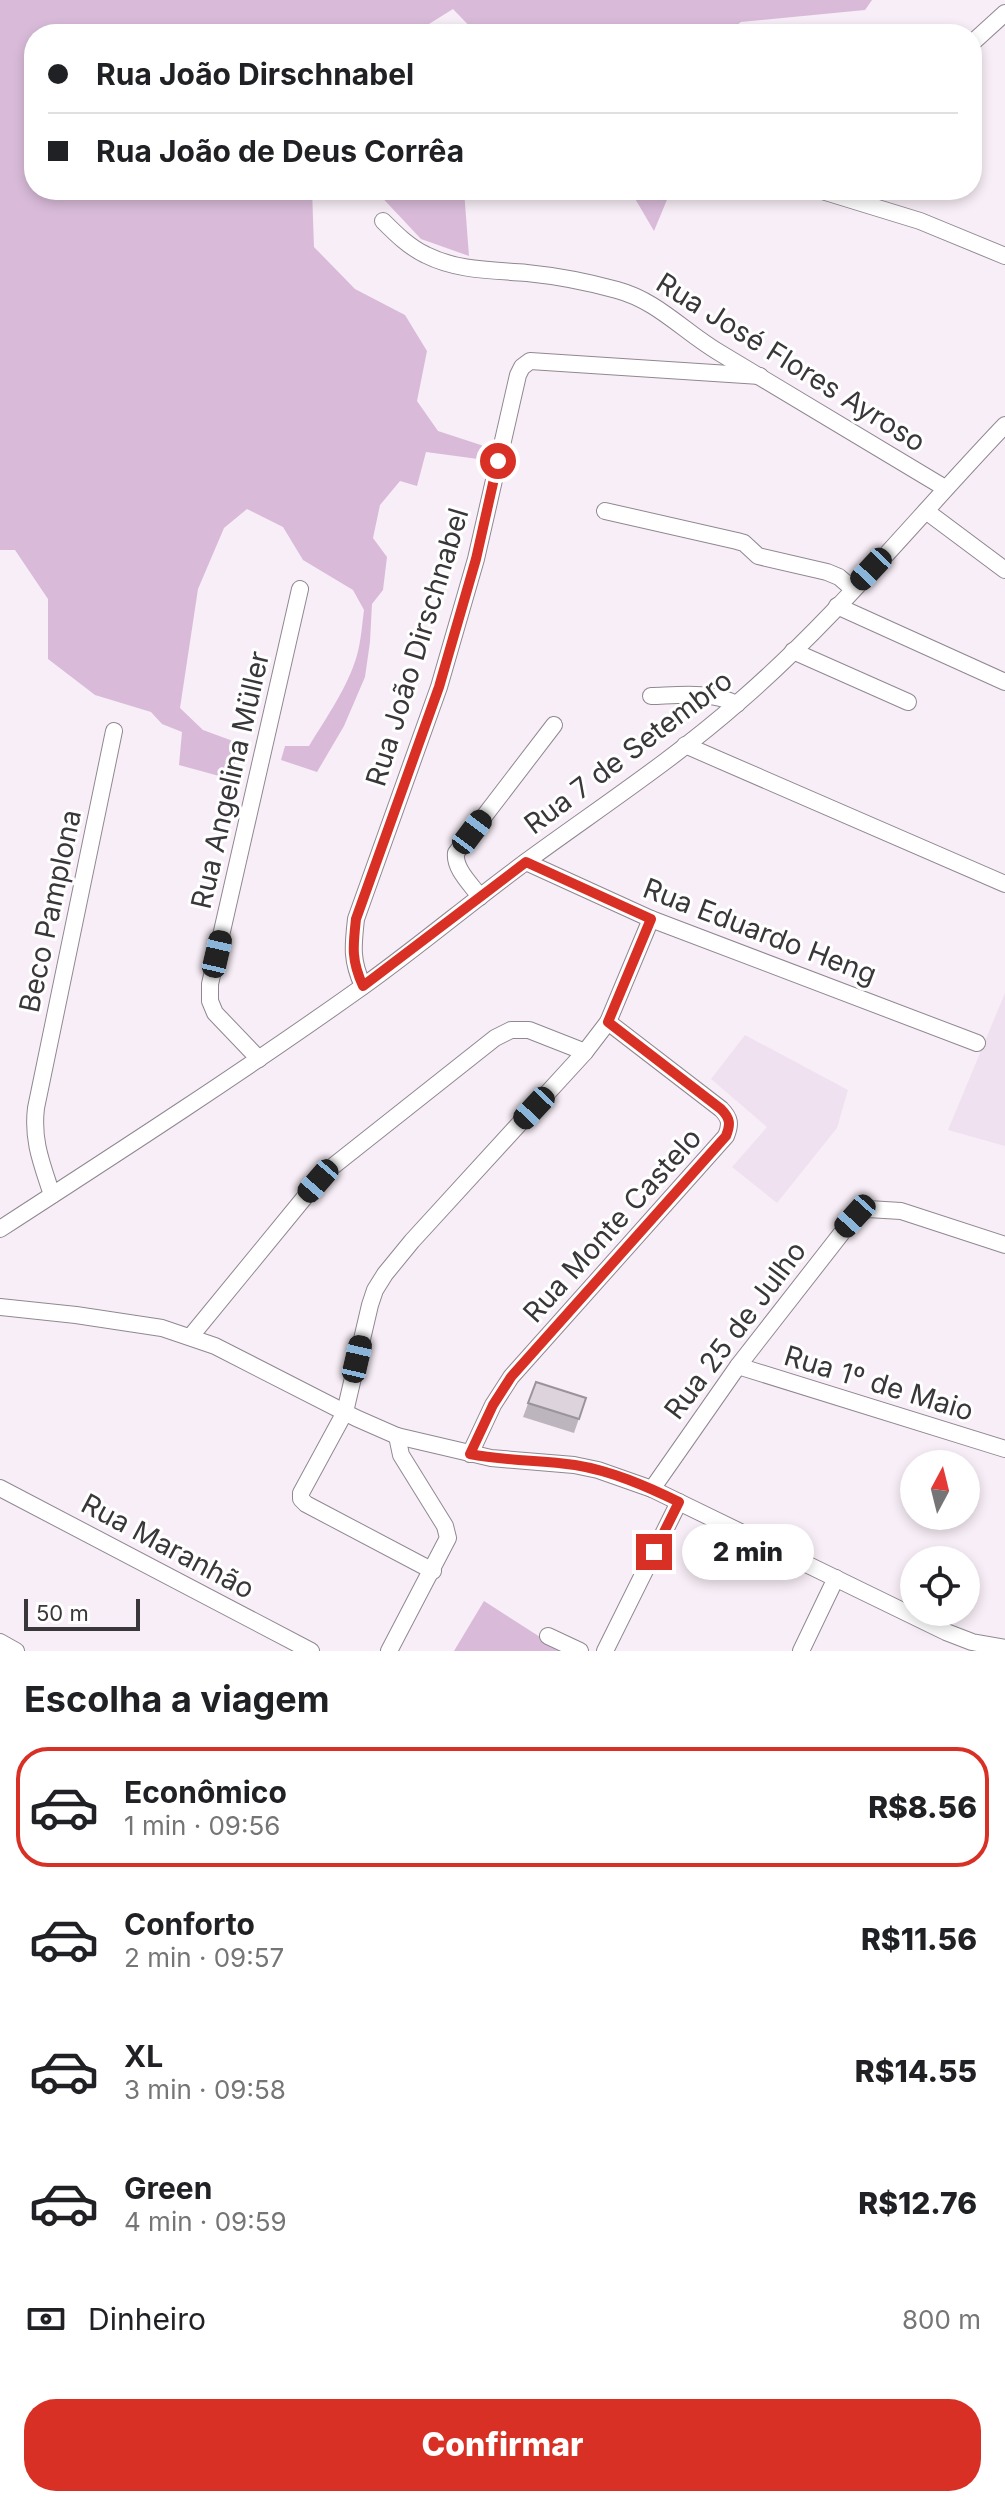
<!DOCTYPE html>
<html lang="pt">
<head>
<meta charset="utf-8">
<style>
	body { margin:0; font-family:Inter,sans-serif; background:#f2f2f2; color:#202124; height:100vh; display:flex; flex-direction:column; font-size:30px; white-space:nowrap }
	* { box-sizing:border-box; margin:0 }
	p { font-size:26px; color:#757577 }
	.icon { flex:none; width:44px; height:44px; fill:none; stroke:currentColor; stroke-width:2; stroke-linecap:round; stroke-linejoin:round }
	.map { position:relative; height:1651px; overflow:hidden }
	.side { display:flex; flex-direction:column; background:#fff; flex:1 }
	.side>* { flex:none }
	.top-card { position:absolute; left:24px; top:24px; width:958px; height:176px; border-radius:32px; box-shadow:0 4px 12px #0003; display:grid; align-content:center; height:176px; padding:0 24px; background:#fff }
	.needle { width:52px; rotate:7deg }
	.fabs { position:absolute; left:900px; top:1450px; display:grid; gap:16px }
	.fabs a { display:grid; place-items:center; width:80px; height:80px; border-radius:50%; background:#fff; box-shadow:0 4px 12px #0003; font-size:40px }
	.scale { position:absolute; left:24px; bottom:20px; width:116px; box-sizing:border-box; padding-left:8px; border:4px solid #3a373a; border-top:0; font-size:22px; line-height:28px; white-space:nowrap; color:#3a373a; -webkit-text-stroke:6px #fff; paint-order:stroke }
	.end { position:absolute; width:36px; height:36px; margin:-18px; border:10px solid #d93025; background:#fff; box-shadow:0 0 0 4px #fff }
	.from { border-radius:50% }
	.bubble { position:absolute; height:56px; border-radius:28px; background:#fff; box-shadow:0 4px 12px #0003; font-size:26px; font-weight:800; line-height:56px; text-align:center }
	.car { position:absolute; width:24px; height:48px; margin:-24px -12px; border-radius:10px; box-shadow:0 0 6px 2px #0007; background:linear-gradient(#222 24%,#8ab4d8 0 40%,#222 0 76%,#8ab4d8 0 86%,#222 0) }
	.top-card b { display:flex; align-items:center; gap:28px; height:76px; font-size:30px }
	.top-card b+b { border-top:2px solid #e0e0e0 }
	.top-card i { width:20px; height:20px; background:#202124 }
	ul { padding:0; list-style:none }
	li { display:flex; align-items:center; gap:24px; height:120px; margin:0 16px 12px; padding:0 8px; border:4px solid transparent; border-radius:32px }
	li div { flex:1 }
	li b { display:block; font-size:30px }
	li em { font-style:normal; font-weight:800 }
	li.active { border-color:#d93025 }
	li>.icon { width:72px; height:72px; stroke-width:1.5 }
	h2 { padding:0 24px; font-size:36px; line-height:96px }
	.pay { display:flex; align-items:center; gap:20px; height:88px; padding:0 24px; font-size:30px }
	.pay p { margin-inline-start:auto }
	.cta { display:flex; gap:16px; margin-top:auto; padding:16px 24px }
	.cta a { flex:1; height:92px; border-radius:32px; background:#d93025; color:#fff; font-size:32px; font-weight:800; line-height:92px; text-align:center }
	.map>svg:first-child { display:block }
	.built { fill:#f0e1f0 }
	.green { fill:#d9bbd9 }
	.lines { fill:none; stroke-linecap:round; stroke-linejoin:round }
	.minor-casing { stroke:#908890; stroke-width:18 }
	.minor { stroke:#fff; stroke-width:16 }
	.wall { fill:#bdb5bd }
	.building { fill:#dcd3dc; stroke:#9a949a; stroke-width:2 }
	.route { stroke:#d93025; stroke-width:10 }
	.labels { text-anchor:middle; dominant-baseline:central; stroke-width:6; stroke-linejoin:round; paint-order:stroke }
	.street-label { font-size:28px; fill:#3a373a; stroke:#fff }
</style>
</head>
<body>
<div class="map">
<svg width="1005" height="1651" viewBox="0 0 1005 1651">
	<rect width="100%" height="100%" fill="#f8eef7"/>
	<g class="built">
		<polygon points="1005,993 1005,1146 948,1130"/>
		<polygon points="745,1035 848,1090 837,1128 777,1203 732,1167 767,1127 711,1079"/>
	</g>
	<g class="green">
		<path d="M0,0h872l-7,10 -124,12 -16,12h-248l-24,-25 -40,25h-379v156h278l2,57 41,42 50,26 22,36 -10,50 21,30 46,15 -6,13 -52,-7 -9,34 -17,-5 -20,24 -7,33 14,19 -4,33 -11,14 -2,38 -5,35 -21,49 -27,46 -36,-12 4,-14h24c17,-28 39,-59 48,-91 4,-14 5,-30 7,-45l-11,-20 -50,-30 -20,-33 -36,-18 -23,19 -26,61 -18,119 23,22 38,14 -11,35 -51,-14 3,-33 -20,-8 -11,-12 -56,-17 -47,-36v-60l-33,-49h-15z"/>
		<polygon points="375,190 464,190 469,256 421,239"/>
		<polygon points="630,190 671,190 654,231"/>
		<polygon points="484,1601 562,1651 454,1651"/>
	</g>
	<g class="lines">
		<defs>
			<g id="minor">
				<polyline points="972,43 1005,13"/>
				<polyline points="819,190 920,221 1005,256"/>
				<path d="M383,221c13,13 26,26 43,34 32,16 66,15 101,18 30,3 61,9 90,17 41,11 67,42 103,63 75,45 150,90 225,135"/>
				<polyline points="605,511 737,541 744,543 758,556 827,572 839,577 853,589"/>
				<polyline points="926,511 1005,570"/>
				<polyline points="837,606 1005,682"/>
				<polyline points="793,651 908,702"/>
				<path d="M651,696c30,-1 59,-5 86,8"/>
				<polyline points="685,745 1005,884"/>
				<polyline points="526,862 651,919 977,1043"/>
				<path d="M480,897c-9,-13 -26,-28 -24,-44l98,-128"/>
				<path d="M363,986c-12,-26 -10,-40 -7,-67l83,-232 37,-128 42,-184 4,-8 8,-6 230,15"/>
				<polyline points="259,1059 215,1013 210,1001 210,984 300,589"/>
				<path d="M52,1195c-10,-31 -20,-54 -16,-87l78,-377"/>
				<path d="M0,1229c122,-79 244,-158 362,-242 56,-40 109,-85 165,-126 71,-52 146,-101 213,-160 96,-83 177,-184 265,-276"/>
				<polyline points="0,1307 76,1315 162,1328 215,1346 356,1418 397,1436 491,1458 574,1465 598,1470 652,1489 946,1632 972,1642 1005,1648"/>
				<polyline points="191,1336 318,1181 332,1167 495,1038 511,1030 529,1030 585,1052"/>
				<polyline points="738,1366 1005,1449"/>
				<path d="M470,1454l23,-49 18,-28 215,-241c5,-12 4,-18 -5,-27l-113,-87"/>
				<polyline points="0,1488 311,1651"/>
				<polyline points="652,1489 738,1366 855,1216 868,1209 901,1211 1005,1245"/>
				<polyline points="433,1571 306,1504 301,1499 301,1493 345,1412 370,1305 375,1290 385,1274 412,1241 585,1052 608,1022 651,919"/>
				<polyline points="548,1636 580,1651"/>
				<polyline points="0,1642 16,1651"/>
				<polyline points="389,1651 448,1538 445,1526 401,1455 397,1436"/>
				<polyline points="605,1651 679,1502"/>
				<polyline points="801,1651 836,1578"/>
			</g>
		</defs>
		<use href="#minor" class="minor-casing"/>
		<use href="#minor" class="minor"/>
	</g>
	<polygon class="wall" points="536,1382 586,1398 574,1433 523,1417"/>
	<polygon class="building" points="536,1382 586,1398 579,1419 528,1403"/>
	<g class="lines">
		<path class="route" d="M498,461l-22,98 -37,128 -83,232c-3,27 -5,41 7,67l163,-124 125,57 -43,103 113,87c9,9 10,15 5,27l-215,241 -18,28 -23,49c35,7 70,6 105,11 37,6 71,21 104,37l-25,50"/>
	</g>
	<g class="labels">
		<g class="street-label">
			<text transform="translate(791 362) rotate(32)">Rua José Flores Ayroso</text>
			<text transform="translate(417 647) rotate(-73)">Rua João Dirschnabel</text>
			<text transform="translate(628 752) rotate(-37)">Rua 7 de Setembro</text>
			<text transform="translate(230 780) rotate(-77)">Rua Angelina Müller</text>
			<text transform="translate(50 911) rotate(-78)">Beco Pamplona</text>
			<text transform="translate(760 931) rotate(21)">Rua Eduardo Heng</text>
			<text transform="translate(612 1225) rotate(-48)">Rua Monte Castelo</text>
			<text transform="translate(735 1330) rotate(-53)">Rua 25 de Julho</text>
			<text transform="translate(879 1383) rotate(17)">Rua 1º de Maio</text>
			<text transform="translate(168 1546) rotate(28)">Rua Maranhão</text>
		</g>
	</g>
</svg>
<div class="fabs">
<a><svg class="needle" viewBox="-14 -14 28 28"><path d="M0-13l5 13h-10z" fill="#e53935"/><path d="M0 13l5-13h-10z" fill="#757577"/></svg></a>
<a><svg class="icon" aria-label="locate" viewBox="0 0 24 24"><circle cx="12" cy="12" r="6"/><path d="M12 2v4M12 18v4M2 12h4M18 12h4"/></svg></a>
</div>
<div class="scale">50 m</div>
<i class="end from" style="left:498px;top:461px"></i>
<i class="end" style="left:654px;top:1552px"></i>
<div class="bubble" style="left:682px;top:1524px;width:132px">2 min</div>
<i class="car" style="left:871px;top:569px;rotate:223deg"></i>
<i class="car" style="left:472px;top:832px;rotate:37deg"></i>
<i class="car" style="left:217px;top:954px;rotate:13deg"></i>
<i class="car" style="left:534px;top:1108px;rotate:223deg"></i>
<i class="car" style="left:318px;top:1181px;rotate:221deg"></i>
<i class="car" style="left:855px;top:1216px;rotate:222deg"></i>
<i class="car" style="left:357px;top:1359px;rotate:13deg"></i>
<div class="top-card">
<b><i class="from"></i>Rua João Dirschnabel</b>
<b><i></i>Rua João de Deus Corrêa</b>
</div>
</div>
<section class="side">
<h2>Escolha a viagem</h2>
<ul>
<li class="active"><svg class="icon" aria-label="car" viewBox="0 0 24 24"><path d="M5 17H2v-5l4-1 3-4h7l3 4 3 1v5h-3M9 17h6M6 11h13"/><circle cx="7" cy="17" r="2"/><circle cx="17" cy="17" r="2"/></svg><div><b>Econômico</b><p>1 min · 09:56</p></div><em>R$8.56</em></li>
<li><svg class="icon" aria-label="car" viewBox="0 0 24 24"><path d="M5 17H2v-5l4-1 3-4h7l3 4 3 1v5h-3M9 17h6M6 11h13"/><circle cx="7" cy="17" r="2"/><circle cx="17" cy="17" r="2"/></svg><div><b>Conforto</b><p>2 min · 09:57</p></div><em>R$11.56</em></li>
<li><svg class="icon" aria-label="car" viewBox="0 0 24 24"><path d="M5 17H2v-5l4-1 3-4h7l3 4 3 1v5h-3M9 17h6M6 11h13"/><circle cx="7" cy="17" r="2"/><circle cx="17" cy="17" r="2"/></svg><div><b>XL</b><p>3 min · 09:58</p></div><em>R$14.55</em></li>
<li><svg class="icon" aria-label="car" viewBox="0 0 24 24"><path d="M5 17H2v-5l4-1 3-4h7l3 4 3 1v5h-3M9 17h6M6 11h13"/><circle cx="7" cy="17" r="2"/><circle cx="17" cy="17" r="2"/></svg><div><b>Green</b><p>4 min · 09:59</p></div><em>R$12.76</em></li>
</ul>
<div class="pay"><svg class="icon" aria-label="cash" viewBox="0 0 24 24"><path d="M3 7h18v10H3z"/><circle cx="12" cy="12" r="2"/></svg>Dinheiro<p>800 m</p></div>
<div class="cta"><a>Confirmar</a></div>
</section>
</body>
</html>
